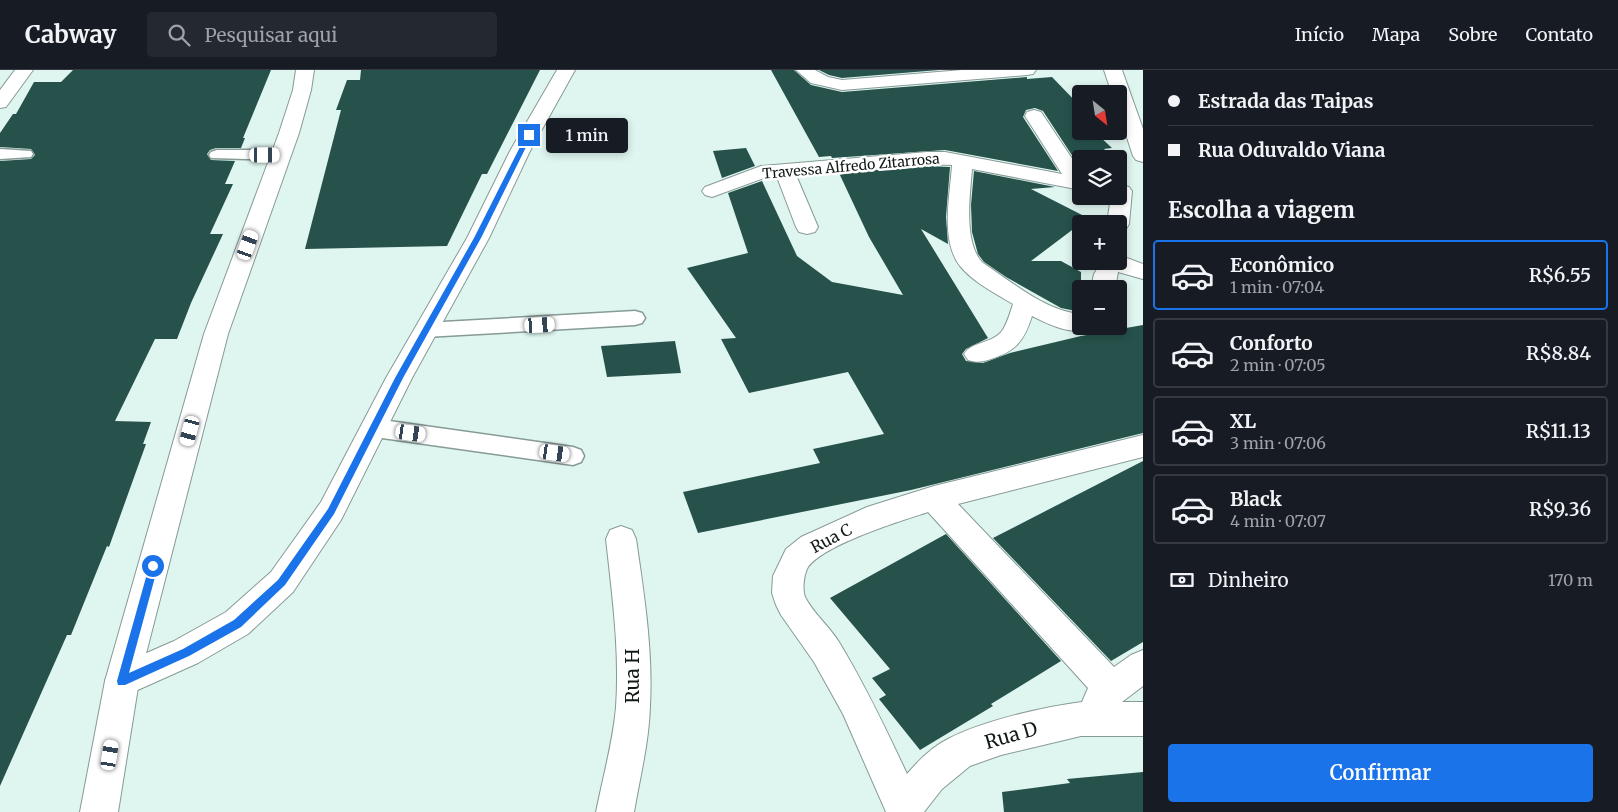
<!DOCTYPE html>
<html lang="pt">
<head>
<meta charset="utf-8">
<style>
	body { margin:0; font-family:Merriweather,serif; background:#242831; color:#f1f3f6; height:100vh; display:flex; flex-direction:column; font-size:19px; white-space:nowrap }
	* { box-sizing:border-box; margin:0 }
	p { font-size:16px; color:#9ea1a6 }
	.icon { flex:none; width:28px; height:28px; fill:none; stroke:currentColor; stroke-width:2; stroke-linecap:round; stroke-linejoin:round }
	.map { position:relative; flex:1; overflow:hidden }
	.sheet { display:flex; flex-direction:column; background:#171b24; width:475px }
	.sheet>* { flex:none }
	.hud { display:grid; align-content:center; height:110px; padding:0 25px; background:#171b24 }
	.needle { width:32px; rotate:150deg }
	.tools { position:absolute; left:1072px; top:15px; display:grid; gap:10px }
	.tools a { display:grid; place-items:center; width:55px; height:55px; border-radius:5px; background:#171b24; box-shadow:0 2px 8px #0003; font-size:25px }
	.end { position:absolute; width:22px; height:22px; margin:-11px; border:6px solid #1a73e8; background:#fff; box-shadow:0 0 0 2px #fff }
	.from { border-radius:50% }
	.bubble { position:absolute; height:35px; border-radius:5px; background:#171b24; box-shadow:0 2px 8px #0003; font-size:16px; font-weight:600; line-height:35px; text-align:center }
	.car { position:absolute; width:15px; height:30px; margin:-15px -8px; border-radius:6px; box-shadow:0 0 4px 1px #0007; background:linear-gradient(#fff 24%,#345 0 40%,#fff 0 76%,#345 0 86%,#fff 0) }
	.hud b { display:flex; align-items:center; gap:18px; height:48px; font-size:19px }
	.hud b+b { border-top:1px solid #363941 }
	.hud i { width:12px; height:12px; background:#f1f3f6 }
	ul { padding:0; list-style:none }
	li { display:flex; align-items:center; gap:15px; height:70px; margin:0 10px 8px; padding:0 15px; border:2px solid #363941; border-radius:5px }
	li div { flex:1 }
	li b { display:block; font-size:19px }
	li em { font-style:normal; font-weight:600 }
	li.current { border-color:#1a73e8 }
	li>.icon { width:45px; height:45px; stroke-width:1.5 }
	h2 { padding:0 25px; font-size:22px; line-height:60px }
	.pay { display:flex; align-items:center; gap:12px; height:55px; padding:0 25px; font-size:19px }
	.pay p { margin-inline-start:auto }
	.button { display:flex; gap:10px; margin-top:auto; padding:10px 25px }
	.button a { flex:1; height:58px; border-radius:5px; background:#1a73e8; color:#fff; font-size:20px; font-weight:600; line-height:58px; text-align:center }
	header { display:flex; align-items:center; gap:30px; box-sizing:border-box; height:70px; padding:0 25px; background:#171b24; border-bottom:1px solid #363941 }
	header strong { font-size:24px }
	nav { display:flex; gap:28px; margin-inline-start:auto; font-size:18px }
	.search { width:350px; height:45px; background:#242831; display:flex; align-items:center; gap:12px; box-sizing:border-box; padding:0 18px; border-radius:5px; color:#9ea1a6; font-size:19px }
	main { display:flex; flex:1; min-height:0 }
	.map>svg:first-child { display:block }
	.building { fill:#26524b }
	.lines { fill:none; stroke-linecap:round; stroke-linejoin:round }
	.lane-casing { stroke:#869a96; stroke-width:3 }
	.street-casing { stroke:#869a96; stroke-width:2 }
	.secondary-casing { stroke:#869a96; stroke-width:2 }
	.lane { fill:#fff; fill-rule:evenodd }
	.street { fill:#fff; fill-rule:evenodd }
	.secondary { fill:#fff; fill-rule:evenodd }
	.route { fill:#1a73e8 }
	.labels { text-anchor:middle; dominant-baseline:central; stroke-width:5; stroke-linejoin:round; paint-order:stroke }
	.far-street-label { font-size:14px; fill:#121a18; stroke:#fff }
	.street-label { font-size:16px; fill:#121a18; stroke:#fff }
	.near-street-label { font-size:19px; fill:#121a18; stroke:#fff }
</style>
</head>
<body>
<header>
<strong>Cabway</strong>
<div class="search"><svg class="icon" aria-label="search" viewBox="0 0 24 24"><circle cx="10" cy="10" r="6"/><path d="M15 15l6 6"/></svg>Pesquisar aqui</div>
<nav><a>Início</a><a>Mapa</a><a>Sobre</a><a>Contato</a></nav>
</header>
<main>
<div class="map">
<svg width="1143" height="742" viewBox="0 0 1143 742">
	<rect width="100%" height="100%" fill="#dff5f0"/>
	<g class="building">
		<polygon points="73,0 271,0 243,68 245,68 241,78 216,78 210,80 207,84 211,90 235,91 225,114 233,114 210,164 223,164 191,233 177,269 155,269 115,351 151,352 143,374 146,374 109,477 107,476 71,565 67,565 0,716 0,91 31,89 35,85 31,79 0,77 0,63 13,44 16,44 34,12 61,12"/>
		<polygon points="361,0 540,0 487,104 482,104 447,176 305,179 341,40 336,40 347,10 360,10"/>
		<polygon points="771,0 794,0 811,15 842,22 1027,7 1027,9 1052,7 1081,37 1081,61 1104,61 1107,64 1098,65 1112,78 1104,79 1115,89 1081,89 1081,99 1043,41 1035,38 1026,40 1023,47 1058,101 945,80 832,88 831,86 819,87"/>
		<polygon points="819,0 939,0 842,8 829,5"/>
		<polygon points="746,78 755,96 722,108 713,81"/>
		<polygon points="927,96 950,97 946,147 948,174 921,159 988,268 966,279 962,284 966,291 983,293 1010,283 1081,266 1143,255 1143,363 911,420 698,463 683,422 820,393 813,379 884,364 848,302 749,323 721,269 736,268 687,198 748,183 728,123 762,111 797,186 832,212 903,225 869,167 839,103"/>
		<polygon points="974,101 1055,117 1031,119 1088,148 1031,191 1061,191 1081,202 1081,242 1061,238 1006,207 984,192 978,184 972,162 971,135"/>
		<polygon points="675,271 681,303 607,307 601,276"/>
		<polygon points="1143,391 1143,572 1111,591 993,468"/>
		<polygon points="946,464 1061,591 991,634 993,636 920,680 879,629 886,625 872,608 890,599 830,528"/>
		<polygon points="1143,702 1143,742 1004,742 1002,722 1070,713 1067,709"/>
	</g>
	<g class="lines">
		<defs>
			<g id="lane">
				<polygon points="0,79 31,81 33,84 31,87 0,89"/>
				<polygon points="217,80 281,80 287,82 289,85 287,88 281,90 211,88 209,85 211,82"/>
				<polygon points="635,241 642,243 645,248 642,253 635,255 425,267 418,265 415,260 418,255 425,253"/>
				<polygon points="375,349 573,377 581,380 584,386 581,392 573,395 375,367 367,364 364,358 367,352"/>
			</g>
			<g id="street">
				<polygon points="15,0 33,0 6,37 0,38 0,20"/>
				<polygon points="557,0 575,0 530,81 489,168 412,308 341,450 293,522 248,564 198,593 122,627 110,623 105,611 110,599 174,571 226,542 271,502 321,432 386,308 467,168 510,81"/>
				<polygon points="796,0 815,0 828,7 842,10 962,0 1036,0 1033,4 1027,5 842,20 811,13"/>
				<polygon points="1104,0 1122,0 1143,59 1143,92 1136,90 1133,86 1119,43 1119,24 1112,24"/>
				<path d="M1034,40l7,2 40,60v18l-109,-21c-2,26 -9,75 11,94 29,19 64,49 98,51v12h10c-16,12 -43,-2 -59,-10 -8,25 -16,35 -41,43 -9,3 -14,4 -23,1l-4,-6c8,-13 28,-10 38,-23 5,-7 8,-18 11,-27 -17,-10 -40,-22 -53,-38 -20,-26 -10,-70 -8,-101l-25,-1 -131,11 22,52 -3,5 -8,2 -8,-2 -3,-5 -19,-50 -13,1 -52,19 -7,-2 -3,-4 3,-4 56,-21 166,-14h18l117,22 -37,-58 2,-4z"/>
				<polygon points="1122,115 1129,117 1132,121 1129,154 1126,159 1119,160 1119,154 1107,154 1111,126 1119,126 1119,116"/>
				<polygon points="1119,185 1143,194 1143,209 1118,202 1115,219 1091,219 1094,204 1102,191 1119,191"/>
				<path d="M1143,365v22l-185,47 156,163 17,-12 12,-5v36l-21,16h21v34h-62l-80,19 -31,11 -28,23 -18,23h-38l-43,-98 -29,-52 -33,-47 -5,-10 -4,-12 1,-17 13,-27 15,-12 66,-30 67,-21zM928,442l160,176 -6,14c-39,5 -100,19 -134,37 -16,8 -30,22 -41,35 -21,-45 -42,-89 -68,-132 -10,-16 -26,-29 -34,-45 -3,-8 -1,-23 3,-30 17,-23 93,-46 120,-55z"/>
				<path d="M621,456l11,4 4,9c8,55 17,111 14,167 -1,36 -10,71 -16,106h-38c7,-35 17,-70 20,-105 4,-56 -4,-113 -10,-168l4,-9z"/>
			</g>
			<polygon id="secondary" points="296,0 314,0 311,20 299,63 228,264 139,611 118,742 80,742 105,611 204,264 279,63 293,20"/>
		</defs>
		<use href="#lane" class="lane-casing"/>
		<use href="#street" class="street-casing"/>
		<use href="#secondary" class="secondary-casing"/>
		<use href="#lane" class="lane"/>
		<use href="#street" class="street"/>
		<use href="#secondary" class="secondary"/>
	</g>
	<polygon class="route" points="529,63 532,65 481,168 403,308 334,444 285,515 241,557 189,586 125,615 118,615 117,611 150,493 153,492 158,496 129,603 183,579 234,550 278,510 328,439 395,308 474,168 526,65"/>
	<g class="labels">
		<g class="far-street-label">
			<text transform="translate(851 96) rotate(-5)">Travessa Alfredo Zitarrosa</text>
		</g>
		<g class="street-label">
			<text transform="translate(831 468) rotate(-28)">Rua C</text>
		</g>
		<g class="near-street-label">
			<text transform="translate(632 606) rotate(-90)">Rua H</text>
			<text transform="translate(1011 665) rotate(-16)">Rua D</text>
		</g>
	</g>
</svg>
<div class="tools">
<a><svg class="needle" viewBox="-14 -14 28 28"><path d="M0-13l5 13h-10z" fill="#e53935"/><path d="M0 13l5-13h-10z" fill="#9ea1a6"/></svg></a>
<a><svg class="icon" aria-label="layers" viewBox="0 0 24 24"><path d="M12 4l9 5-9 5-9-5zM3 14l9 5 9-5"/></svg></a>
<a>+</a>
<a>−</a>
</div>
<i class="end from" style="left:153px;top:496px"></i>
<i class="end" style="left:529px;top:65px"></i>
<div class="bubble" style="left:546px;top:48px;width:82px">1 min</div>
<i class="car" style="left:265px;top:85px;rotate:90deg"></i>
<i class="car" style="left:248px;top:175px;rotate:20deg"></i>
<i class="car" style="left:540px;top:255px;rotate:87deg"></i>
<i class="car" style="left:190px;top:361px;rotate:195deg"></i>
<i class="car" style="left:411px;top:363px;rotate:98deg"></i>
<i class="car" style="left:555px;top:383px;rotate:98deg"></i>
<i class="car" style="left:110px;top:685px;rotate:9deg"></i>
</div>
<section class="sheet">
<div class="hud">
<b><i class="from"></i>Estrada das Taipas</b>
<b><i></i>Rua Oduvaldo Viana</b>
</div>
<h2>Escolha a viagem</h2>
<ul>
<li class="current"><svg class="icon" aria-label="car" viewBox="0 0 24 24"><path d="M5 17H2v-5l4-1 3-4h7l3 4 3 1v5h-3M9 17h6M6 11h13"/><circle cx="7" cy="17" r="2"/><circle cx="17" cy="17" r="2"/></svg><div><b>Econômico</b><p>1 min · 07:04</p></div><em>R$6.55</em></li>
<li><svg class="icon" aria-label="car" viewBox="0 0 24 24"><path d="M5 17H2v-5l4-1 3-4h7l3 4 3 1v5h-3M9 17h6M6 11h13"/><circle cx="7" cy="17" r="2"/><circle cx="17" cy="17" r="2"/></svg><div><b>Conforto</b><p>2 min · 07:05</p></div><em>R$8.84</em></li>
<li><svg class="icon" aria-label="car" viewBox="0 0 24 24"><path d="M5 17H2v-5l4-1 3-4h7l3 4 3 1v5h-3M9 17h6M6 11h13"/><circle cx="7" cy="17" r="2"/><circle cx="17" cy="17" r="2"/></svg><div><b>XL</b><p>3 min · 07:06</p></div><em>R$11.13</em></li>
<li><svg class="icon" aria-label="car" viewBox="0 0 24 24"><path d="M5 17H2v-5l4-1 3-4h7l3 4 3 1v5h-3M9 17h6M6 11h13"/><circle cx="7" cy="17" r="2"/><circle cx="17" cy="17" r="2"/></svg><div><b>Black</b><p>4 min · 07:07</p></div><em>R$9.36</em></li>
</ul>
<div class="pay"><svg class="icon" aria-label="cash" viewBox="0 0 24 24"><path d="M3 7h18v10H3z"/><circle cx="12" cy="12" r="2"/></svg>Dinheiro<p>170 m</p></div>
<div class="button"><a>Confirmar</a></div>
</section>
</main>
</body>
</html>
